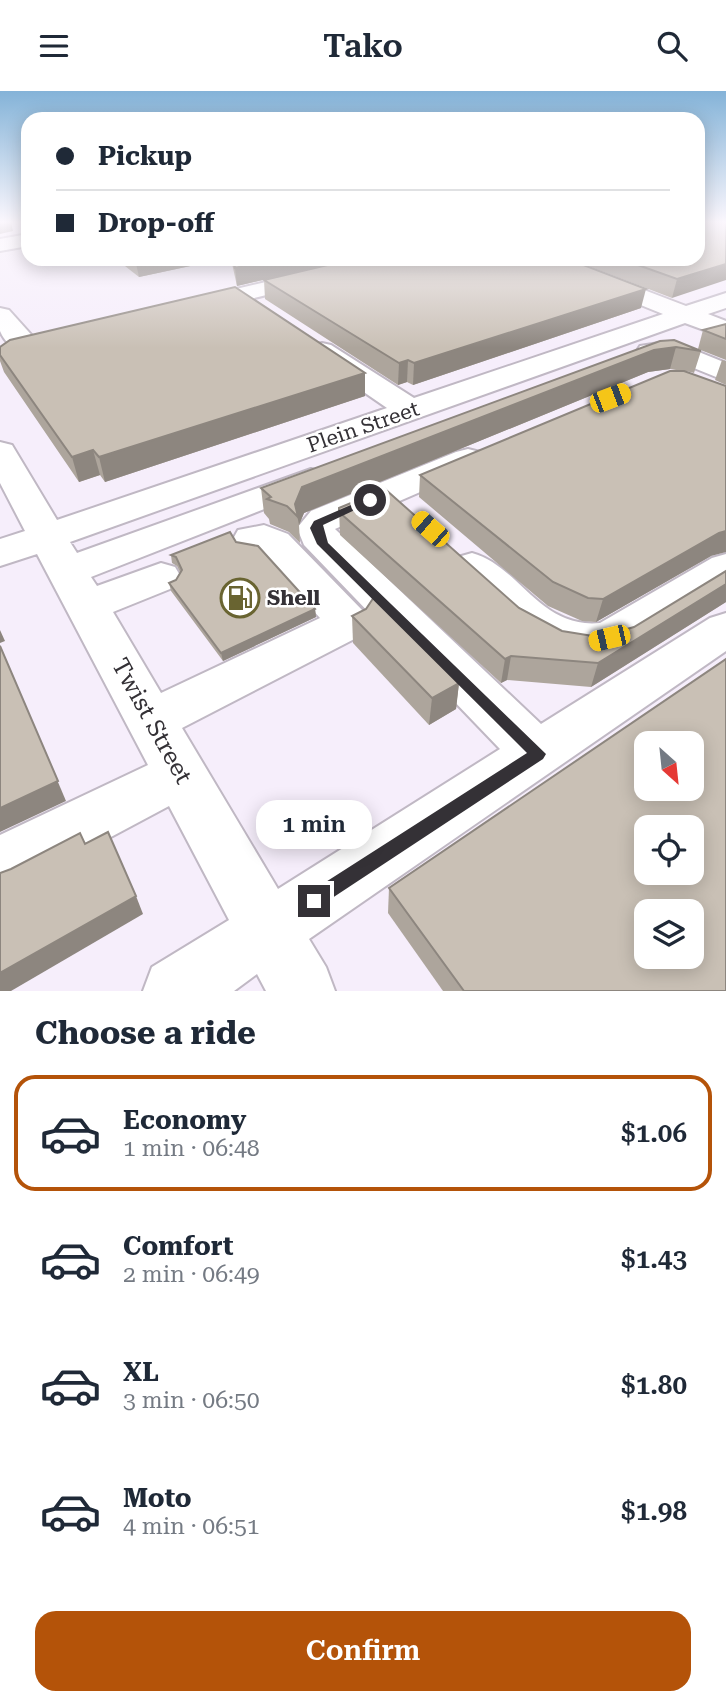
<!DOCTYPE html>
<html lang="en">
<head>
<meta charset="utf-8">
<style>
	body { margin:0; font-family:"Roboto Serif",serif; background:#f2f2f3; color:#1f2937; height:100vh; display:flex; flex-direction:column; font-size:26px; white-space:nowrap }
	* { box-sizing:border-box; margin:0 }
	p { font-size:23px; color:#747a83 }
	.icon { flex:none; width:38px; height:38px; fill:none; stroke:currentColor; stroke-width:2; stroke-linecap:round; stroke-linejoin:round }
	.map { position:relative; height:900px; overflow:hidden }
	.panel { display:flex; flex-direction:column; background:#fff; flex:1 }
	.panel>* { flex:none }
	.guide { position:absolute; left:21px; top:21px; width:684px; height:154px; border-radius:21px; box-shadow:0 4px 18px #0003; display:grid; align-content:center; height:154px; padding:0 35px; background:#fff }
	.needle { width:46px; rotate:153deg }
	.tools { position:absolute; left:634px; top:640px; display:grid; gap:14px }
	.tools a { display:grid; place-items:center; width:70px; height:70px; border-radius:14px; background:#fff; box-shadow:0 4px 18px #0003; font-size:35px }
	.end { position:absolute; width:32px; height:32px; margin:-16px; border:9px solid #343136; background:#fff; box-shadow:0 0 0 4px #fff }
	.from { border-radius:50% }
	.bubble { position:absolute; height:49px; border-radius:21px; background:#fff; box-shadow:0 4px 18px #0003; font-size:23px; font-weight:600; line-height:49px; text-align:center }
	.car { position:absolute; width:21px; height:42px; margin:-21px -10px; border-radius:9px; box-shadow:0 0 5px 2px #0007; background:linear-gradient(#f5c518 24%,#345 0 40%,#f5c518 0 76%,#345 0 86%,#f5c518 0) }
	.guide b { display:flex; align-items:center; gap:24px; height:66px; font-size:26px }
	.guide b+b { border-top:2px solid #e0e1e3 }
	.guide i { width:18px; height:18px; background:#1f2937 }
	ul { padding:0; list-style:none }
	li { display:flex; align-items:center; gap:21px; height:116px; margin:0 14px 10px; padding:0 21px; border:4px solid transparent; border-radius:21px }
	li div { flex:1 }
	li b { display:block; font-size:26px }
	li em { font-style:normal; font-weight:600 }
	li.selected { border-color:#b45309 }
	li>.icon { width:63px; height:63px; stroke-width:1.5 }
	h2 { padding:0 35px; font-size:32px; line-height:84px }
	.button { display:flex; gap:14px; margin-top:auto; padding:14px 35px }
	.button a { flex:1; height:80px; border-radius:21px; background:#b45309; color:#fff; font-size:28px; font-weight:600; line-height:80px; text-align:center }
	header { display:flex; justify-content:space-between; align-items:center; height:91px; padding:0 35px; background:#fff; font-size:32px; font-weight:600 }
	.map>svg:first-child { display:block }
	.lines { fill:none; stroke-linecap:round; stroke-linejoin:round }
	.minor-casing { stroke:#c0b8c4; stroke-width:4 }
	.minor { fill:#fff; fill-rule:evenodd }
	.wall { fill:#ada59c }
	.shaded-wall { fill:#8d867f }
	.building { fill:#c9c0b5; stroke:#8d867f; stroke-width:2; fill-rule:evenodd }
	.route { fill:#343136 }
	.labels { text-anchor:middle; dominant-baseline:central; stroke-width:5; stroke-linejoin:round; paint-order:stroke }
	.street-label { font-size:21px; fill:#343136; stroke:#fff }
	.poi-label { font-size:21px; font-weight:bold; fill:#343136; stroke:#fff; text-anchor:start }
	.near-street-label { font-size:24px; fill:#343136; stroke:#fff }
</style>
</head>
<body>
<header><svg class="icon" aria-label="menu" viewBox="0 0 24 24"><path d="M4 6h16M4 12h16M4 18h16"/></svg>Tako<svg class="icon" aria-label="search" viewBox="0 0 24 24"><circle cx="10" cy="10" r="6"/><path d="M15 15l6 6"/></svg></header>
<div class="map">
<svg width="726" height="900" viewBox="0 0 726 900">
	<rect width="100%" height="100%" fill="#f6eefb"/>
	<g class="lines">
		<defs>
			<g id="minor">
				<polygon points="28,143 28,155 0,160 0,148"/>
				<polygon points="364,168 401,168 398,172 193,222 185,220 181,215 185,210"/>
				<polygon points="534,168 563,168 686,215 726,202 726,217 708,223 726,230 726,247 685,232 70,451 77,462 311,378 323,381 328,388 323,395 91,486 97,495 161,472 175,476 181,486 175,496 113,521 161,602 320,527 260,461 238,457 233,448 238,439 264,434 288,443 364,521 371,532 364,543 182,637 278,798 500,658 304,454 297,437 311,420 456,361 468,358 480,361 485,368 480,375 335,438 541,633 710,527 726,522 726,560 309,848 326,876 335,900 266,900 257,883 234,900 143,900 152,876 229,829 169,715 21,794 0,802 0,744 148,674 37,463 0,475 0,448 25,440 0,392 0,351 12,354 57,429 387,317 313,266 309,260 313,254 322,252 331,254 414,307 663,223 537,172"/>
				<path d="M0,217l9,2 27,30 4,6 -4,6c-14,3 -30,-6 -36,-21 0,-6 0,-17 0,-23z"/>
				<polygon points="659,252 689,257 726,272 726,290 674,269 640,267 636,261 640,255"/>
				<path d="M472,462c48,13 67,76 128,70l112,-65 14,-4v31l-101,64 -37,7 -35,-7 -35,-18 -31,-27 -35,-38 6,-9z"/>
			</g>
		</defs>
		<use href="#minor" class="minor-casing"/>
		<use href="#minor" class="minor"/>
	</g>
	<g class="wall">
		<polygon points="116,168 223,168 139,186"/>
		<polygon points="231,168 353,168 237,195"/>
		<polygon points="570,168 698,168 672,207"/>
		<polygon points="264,189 641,217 413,294 407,291 398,294 265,208"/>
		<polygon points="726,233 726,269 698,258 703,239"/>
		<polygon points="660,250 701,260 694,282 686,280 711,465 596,531 582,530 548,515 419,406 420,384 682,280 670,278 648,281 304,422 299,434 300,452 289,441 270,433 269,428 264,422 261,397"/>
		<polygon points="0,256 365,305 105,391 100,384 79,391 4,281 0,270"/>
		<polygon points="722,269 726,270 726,294 715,289"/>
		<polygon points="339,417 562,540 599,546 634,536 726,480 726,511 591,596 507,589 501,592 340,444"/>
		<polygon points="236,451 315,518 316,526 223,570 171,500 169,492 176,489 180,481 177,475 172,472 171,464"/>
		<polygon points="352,525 459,592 456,618 429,634 353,552"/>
		<polygon points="389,797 726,900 443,900 388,822"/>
	</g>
	<g class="shaded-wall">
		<polygon points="0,131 11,131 13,140 0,143"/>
		<polygon points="135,168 223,168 139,186"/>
		<polygon points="275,168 353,168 237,195 235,177"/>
		<polygon points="726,173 726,189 672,207 677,188"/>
		<polygon points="646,198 641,217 413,294 414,272"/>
		<polygon points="676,256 670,278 648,281 304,422 299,434 295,413 302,396 654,259"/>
		<polygon points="408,269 407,291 398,294 399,272"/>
		<polygon points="365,282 365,305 105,391 99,366"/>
		<polygon points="93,359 100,384 79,391 72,366"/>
		<polygon points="726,440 726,461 711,465 596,531 603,508 719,442"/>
		<polygon points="726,493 726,511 591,596 598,572"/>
		<polygon points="315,518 316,526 223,570 221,562"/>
		<polygon points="0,539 5,550 0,552"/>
		<polygon points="0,554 66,710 0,741"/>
		<polygon points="511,565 507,589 501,592 505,568"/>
		<polygon points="459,592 456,618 429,634 432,607"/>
		<polygon points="136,805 143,823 11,900 0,900 0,882"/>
	</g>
	<g class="building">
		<polygon points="698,131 726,131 726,173 677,188 621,168 698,168"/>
		<polygon points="233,168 275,168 235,177"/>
		<polygon points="353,168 568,168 646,198 414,272 408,269 399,272 264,189"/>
		<polygon points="235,196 365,282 99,366 93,359 72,366 0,264 0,256 10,249"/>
		<polygon points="726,233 726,248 703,239"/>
		<polygon points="674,249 701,260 676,256 654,259 302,396 295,413 298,426 287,415 267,408 271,406 261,397 660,250"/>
		<polygon points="670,280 684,280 726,295 726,440 719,442 603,508 588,507 553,491 420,384"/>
		<polygon points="385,398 519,517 562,540 599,546 634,536 726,480 726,493 598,572 511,565 505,568 339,421 339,417"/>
		<polygon points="230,441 236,451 258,455 315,518 221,562 169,492 176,489 182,479 176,466 171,464"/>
		<polygon points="374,506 459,592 432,607 352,525 366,518"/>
		<polygon points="0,555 58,690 0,717"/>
		<path d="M726,568v332h-262l-75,-103zM646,653h45v45h-45zM646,737h45v45h-45zM646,821h45v45h-45z"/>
		<polygon points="108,741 136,805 0,882 0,782 11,778 80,742 85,753"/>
	</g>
	<linearGradient id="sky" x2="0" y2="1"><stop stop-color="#84b3d8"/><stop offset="0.51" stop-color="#fbf7fd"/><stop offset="1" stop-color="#fbf7fd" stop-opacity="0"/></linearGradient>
	<rect width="726" height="257" fill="url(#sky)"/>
	<polygon class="route" points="367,407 376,409 323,434 328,452 546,663 543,668 314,819 307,816 305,810 307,803 527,662 317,453 310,437 314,430"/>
	<defs>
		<symbol id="fuel-ring" viewBox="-11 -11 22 22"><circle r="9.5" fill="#fff" stroke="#696431" stroke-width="1.5"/><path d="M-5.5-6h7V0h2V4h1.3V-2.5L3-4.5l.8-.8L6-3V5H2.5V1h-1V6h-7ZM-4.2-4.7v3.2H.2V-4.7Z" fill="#696431"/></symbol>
	</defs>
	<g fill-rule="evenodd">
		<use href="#fuel-ring" x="218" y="485" width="44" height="44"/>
	</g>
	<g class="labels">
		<g class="street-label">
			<text transform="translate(363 336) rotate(-19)">Plein Street</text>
		</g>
		<g class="poi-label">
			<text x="267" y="507">Shell</text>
		</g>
		<g class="near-street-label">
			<text transform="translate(152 630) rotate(61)">Twist Street</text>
		</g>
	</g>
</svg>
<div class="tools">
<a><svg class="needle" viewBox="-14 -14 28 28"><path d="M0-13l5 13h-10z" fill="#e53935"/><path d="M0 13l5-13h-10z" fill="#747a83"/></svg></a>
<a><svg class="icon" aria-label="locate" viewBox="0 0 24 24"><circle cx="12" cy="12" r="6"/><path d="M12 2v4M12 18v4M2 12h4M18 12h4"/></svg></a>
<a><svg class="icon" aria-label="layers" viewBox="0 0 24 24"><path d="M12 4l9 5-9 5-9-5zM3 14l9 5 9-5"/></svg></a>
</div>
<i class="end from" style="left:370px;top:409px"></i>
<i class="end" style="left:314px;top:810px"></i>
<div class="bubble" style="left:256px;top:709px;width:116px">1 min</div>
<i class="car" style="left:610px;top:307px;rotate:69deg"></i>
<i class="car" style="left:430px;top:438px;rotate:311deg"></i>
<i class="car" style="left:609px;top:547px;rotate:257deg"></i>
<div class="guide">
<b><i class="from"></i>Pickup</b>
<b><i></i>Drop-off</b>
</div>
</div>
<section class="panel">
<h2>Choose a ride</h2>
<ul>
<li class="selected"><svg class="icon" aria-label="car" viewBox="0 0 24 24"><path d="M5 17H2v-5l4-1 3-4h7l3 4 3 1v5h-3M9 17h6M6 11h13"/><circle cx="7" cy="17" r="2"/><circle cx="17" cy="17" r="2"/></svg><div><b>Economy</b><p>1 min · 06:48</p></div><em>$1.06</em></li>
<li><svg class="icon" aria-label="car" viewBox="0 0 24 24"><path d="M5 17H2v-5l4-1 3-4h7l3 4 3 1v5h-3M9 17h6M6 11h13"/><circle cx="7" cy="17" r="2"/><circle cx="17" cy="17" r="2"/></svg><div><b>Comfort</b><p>2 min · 06:49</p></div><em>$1.43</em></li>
<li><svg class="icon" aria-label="car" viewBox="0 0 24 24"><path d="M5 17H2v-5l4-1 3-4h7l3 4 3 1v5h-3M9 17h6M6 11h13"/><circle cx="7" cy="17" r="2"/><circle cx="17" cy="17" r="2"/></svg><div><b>XL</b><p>3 min · 06:50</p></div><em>$1.80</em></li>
<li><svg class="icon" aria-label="car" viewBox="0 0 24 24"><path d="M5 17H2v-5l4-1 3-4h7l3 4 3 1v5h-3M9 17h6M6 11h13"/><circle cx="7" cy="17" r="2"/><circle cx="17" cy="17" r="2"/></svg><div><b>Moto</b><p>4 min · 06:51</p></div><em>$1.98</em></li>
</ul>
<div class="button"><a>Confirm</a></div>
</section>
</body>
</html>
